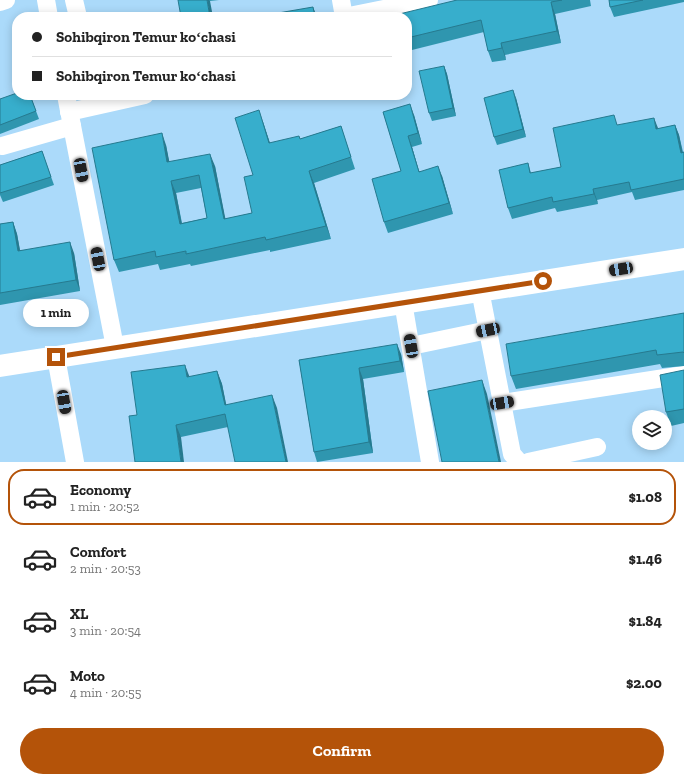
<!DOCTYPE html>
<html lang="en">
<head>
<meta charset="utf-8">
<style>
	body { margin:0; font-family:"Zilla Slab",serif; background:#f6f6f6; color:#222; height:100vh; display:flex; flex-direction:column; font-size:15px; white-space:nowrap }
	* { box-sizing:border-box; margin:0 }
	p { font-size:13px; color:#767676 }
	.icon { flex:none; width:22px; height:22px; fill:none; stroke:currentColor; stroke-width:2; stroke-linecap:round; stroke-linejoin:round }
	.map { position:relative; height:462px; overflow:hidden }
	.details { display:flex; flex-direction:column; background:#fff; flex:1 }
	.details>* { flex:none }
	.hud { position:absolute; left:12px; top:12px; width:400px; height:88px; border-radius:16px; box-shadow:0 2px 10px #0003; display:grid; align-content:center; height:88px; padding:0 20px; background:#fff }
	.controls { position:absolute; left:632px; top:410px; display:grid; gap:8px }
	.controls a { display:grid; place-items:center; width:40px; height:40px; border-radius:50%; background:#fff; box-shadow:0 2px 10px #0003; font-size:20px }
	.end { position:absolute; width:18px; height:18px; margin:-9px; border:5px solid #b45309; background:#fff; box-shadow:0 0 0 2px #fff }
	.from { border-radius:50% }
	.bubble { position:absolute; height:28px; border-radius:14px; background:#fff; box-shadow:0 2px 10px #0003; font-size:13px; font-weight:700; line-height:28px; text-align:center }
	.car { position:absolute; width:12px; height:24px; margin:-12px -6px; border-radius:5px; box-shadow:0 0 3px 1px #0007; background:linear-gradient(#222 24%,#8ab4d8 0 40%,#222 0 76%,#8ab4d8 0 86%,#222 0) }
	.hud b { display:flex; align-items:center; gap:14px; height:38px; font-size:15px }
	.hud b+b { border-top:1px solid #e0e0e0 }
	.hud i { width:10px; height:10px; background:#222 }
	ul { padding:7px 0 0; list-style:none }
	li { display:flex; align-items:center; gap:12px; height:56px; margin:0 8px 6px; padding:0 12px; border:2px solid transparent; border-radius:16px }
	li div { flex:1 }
	li b { display:block; font-size:15px }
	li em { font-style:normal; font-weight:700 }
	li.active { border-color:#b45309 }
	li>.icon { width:36px; height:36px; stroke-width:1.5 }
	.primary-button { display:flex; gap:8px; margin-top:auto; padding:8px 20px }
	.primary-button a { flex:1; height:46px; border-radius:24px; background:#b45309; color:#fff; font-size:16px; font-weight:700; line-height:46px; text-align:center }
	.map>svg:first-child { display:block }
	.lines { fill:none; stroke-linecap:round; stroke-linejoin:round }
	.minor { stroke:#fff; stroke-width:18 }
	.major { stroke:#fff; stroke-width:22 }
	.wall { fill:#2f96af; fill-rule:evenodd }
	.shaded-wall { fill:#267a8f }
	.building { fill:#37aecc; stroke:#267a8f; fill-rule:evenodd }
	.route { stroke:#b45309; stroke-width:5 }
</style>
</head>
<body>
<div class="map">
<svg width="684" height="462" viewBox="0 0 684 462">
	<rect width="100%" height="100%" fill="#abdafa"/>
	<g class="lines">
		<g class="minor">
			<polyline points="46,0 49,17"/>
			<polyline points="74,0 78,17"/>
			<polyline points="341,0 344,17"/>
			<polyline points="0,2 6,0"/>
			<polyline points="344,17 429,0"/>
			<polyline points="66,95 115,347"/>
			<polyline points="69,112 145,95"/>
			<polyline points="2,146 72,126"/>
			<polyline points="480,290 512,454 519,462"/>
			<polyline points="403,302 430,462"/>
			<polyline points="411,346 488,330"/>
			<polyline points="56,357 75,462"/>
			<polyline points="502,403 684,375"/>
			<polyline points="528,462 597,447"/>
		</g>
		<polyline class="major" points="0,366 684,259"/>
	</g>
	<g class="wall">
		<polygon points="178,0 219,0 210,1"/>
		<polygon points="457,0 590,0 591,6 555,14 561,43 505,55 506,60 492,62 488,51 484,32 408,51 412,69 407,70 407,17"/>
		<polygon points="609,0 684,0 684,2 614,17 610,7"/>
		<polygon points="444,66 447,74 456,116 432,121 429,113"/>
		<polygon points="30,95 39,119 0,134 0,99"/>
		<polygon points="516,98 526,137 497,145 494,137"/>
		<polygon points="383,112 414,115 422,144 412,147 419,171 442,176 453,214 388,233 384,222 401,171"/>
		<path d="M263,122l7,21 30,-4 41,-13 14,43 -41,14 17,56 -61,13v-2l-79,16 -1,-2 -30,6 -2,-6 -39,8 -5,-12 52,-115 3,17 46,4 10,53 27,-6 1,-38zM201,188l6,30 -25,5 -6,-30z"/>
		<polygon points="618,125 658,129 675,125 679,135 683,152 684,152 684,190 635,200 632,192 597,200 598,204 557,212 555,208 512,219 508,208 528,163 531,173 561,167"/>
		<polygon points="42,151 54,185 3,202 0,195 0,165"/>
		<polygon points="13,222 17,234 20,250 74,253 80,291 0,305 0,224"/>
		<polygon points="684,313 684,366 662,368 660,364 516,389 511,376"/>
		<polygon points="401,354 404,372 363,379 373,453 317,462 314,452 299,360"/>
		<polygon points="684,370 684,423 671,426 666,412"/>
		<polygon points="217,371 222,384 226,405 277,408 228,427 181,437 137,415 190,377"/>
	</g>
	<g class="shaded-wall">
		<polygon points="207,0 209,0 210,1 213,17 210,17"/>
		<polygon points="551,2 555,14 561,43 557,31"/>
		<polygon points="313,7 317,17 315,17"/>
		<polygon points="501,43 505,55 506,60 502,48"/>
		<polygon points="407,48 408,51 412,69 408,57 407,53"/>
		<polygon points="444,66 447,74 456,116 453,108"/>
		<polygon points="513,90 516,98 526,137 523,129"/>
		<polygon points="410,104 414,115 422,144 418,133"/>
		<polygon points="259,110 263,122 274,156 269,143"/>
		<polygon points="654,118 658,128 660,140 656,129"/>
		<polygon points="675,125 679,135 684,160 681,153"/>
		<polygon points="162,133 166,145 172,175 167,162"/>
		<polygon points="408,136 412,147 422,182 419,172"/>
		<polygon points="210,154 215,166 228,232 224,219"/>
		<polygon points="438,166 442,176 453,214 449,203"/>
		<polygon points="309,171 314,183 331,239 326,226"/>
		<polygon points="171,181 176,193 184,236 180,224"/>
		<polygon points="593,189 597,200 598,204 594,194"/>
		<polygon points="13,222 17,234 22,262 18,251"/>
		<polygon points="70,242 74,253 80,291 76,280"/>
		<polygon points="397,344 401,354 404,372 400,361"/>
		<polygon points="185,365 190,378 187,377"/>
		<polygon points="359,368 363,379 373,453 369,442"/>
		<polygon points="217,371 222,384 229,418 225,405"/>
		<polygon points="482,380 487,394 501,462 499,462"/>
		<polygon points="272,395 277,408 288,462 286,462"/>
		<polygon points="176,425 181,437 184,462 181,462"/>
	</g>
	<g class="building">
		<polygon points="178,0 207,0 210,17 181,17"/>
		<polygon points="457,0 562,0 551,2 557,31 501,43 502,48 488,51 481,20 407,38 407,17 387,17"/>
		<polygon points="609,0 643,0 610,7"/>
		<polygon points="313,7 315,17 255,17"/>
		<polygon points="444,66 453,108 429,113 419,71"/>
		<polygon points="513,90 523,129 494,137 484,98"/>
		<polygon points="17,93 17,95 30,95 36,111 0,125 0,99"/>
		<polygon points="410,104 418,133 408,136 419,172 438,166 449,203 384,222 372,179 401,171 383,112"/>
		<path d="M259,110l10,33 30,-7 1,3 41,-13 10,31 -42,14 17,55 -60,14 -1,-3 -79,17v-3l-30,6 -1,-6 -41,9 -22,-112 70,-15 5,29 43,-8 14,65 28,-6 -8,-36 9,-2 -18,-57zM199,175l8,43 -27,6 -9,-43z"/>
		<polygon points="614,115 617,125 654,118 656,129 675,125 681,153 684,152 684,179 631,190 629,182 593,189 594,194 553,202 552,197 508,208 499,170 528,163 530,173 561,167 553,128"/>
		<polygon points="42,151 51,177 0,193 0,165"/>
		<polygon points="13,222 18,251 70,242 76,280 0,293 0,224"/>
		<polygon points="684,313 684,353 683,352 657,355 656,350 511,376 506,344"/>
		<polygon points="397,344 400,361 359,368 369,442 314,452 299,360"/>
		<polygon points="185,365 187,377 217,371 225,405 272,395 286,462 235,462 225,414 176,425 181,462 135,462 129,416 137,415 131,372"/>
		<polygon points="684,370 684,409 666,412 660,375"/>
		<polygon points="482,380 499,462 442,462 428,391"/>
	</g>
	<g class="lines">
		<polyline class="route" points="56,357 543,281"/>
	</g>
</svg>
<div class="controls">
<a><svg class="icon" aria-label="layers" viewBox="0 0 24 24"><path d="M12 4l9 5-9 5-9-5zM3 14l9 5 9-5"/></svg></a>
</div>
<i class="end from" style="left:543px;top:281px"></i>
<i class="end" style="left:56px;top:357px"></i>
<div class="bubble" style="left:23px;top:299px;width:66px">1 min</div>
<i class="car" style="left:81px;top:170px;rotate:169deg"></i>
<i class="car" style="left:98px;top:259px;rotate:349deg"></i>
<i class="car" style="left:621px;top:269px;rotate:261deg"></i>
<i class="car" style="left:488px;top:330px;rotate:258deg"></i>
<i class="car" style="left:411px;top:346px;rotate:350deg"></i>
<i class="car" style="left:64px;top:402px;rotate:170deg"></i>
<i class="car" style="left:502px;top:403px;rotate:81deg"></i>
<div class="hud">
<b><i class="from"></i>Sohibqiron Temur koʻchasi</b>
<b><i></i>Sohibqiron Temur koʻchasi</b>
</div>
</div>
<section class="details">
<ul>
<li class="active"><svg class="icon" aria-label="car" viewBox="0 0 24 24"><path d="M5 17H2v-5l4-1 3-4h7l3 4 3 1v5h-3M9 17h6M6 11h13"/><circle cx="7" cy="17" r="2"/><circle cx="17" cy="17" r="2"/></svg><div><b>Economy</b><p>1 min · 20:52</p></div><em>$1.08</em></li>
<li><svg class="icon" aria-label="car" viewBox="0 0 24 24"><path d="M5 17H2v-5l4-1 3-4h7l3 4 3 1v5h-3M9 17h6M6 11h13"/><circle cx="7" cy="17" r="2"/><circle cx="17" cy="17" r="2"/></svg><div><b>Comfort</b><p>2 min · 20:53</p></div><em>$1.46</em></li>
<li><svg class="icon" aria-label="car" viewBox="0 0 24 24"><path d="M5 17H2v-5l4-1 3-4h7l3 4 3 1v5h-3M9 17h6M6 11h13"/><circle cx="7" cy="17" r="2"/><circle cx="17" cy="17" r="2"/></svg><div><b>XL</b><p>3 min · 20:54</p></div><em>$1.84</em></li>
<li><svg class="icon" aria-label="car" viewBox="0 0 24 24"><path d="M5 17H2v-5l4-1 3-4h7l3 4 3 1v5h-3M9 17h6M6 11h13"/><circle cx="7" cy="17" r="2"/><circle cx="17" cy="17" r="2"/></svg><div><b>Moto</b><p>4 min · 20:55</p></div><em>$2.00</em></li>
</ul>
<div class="primary-button"><a>Confirm</a></div>
</section>
</body>
</html>
